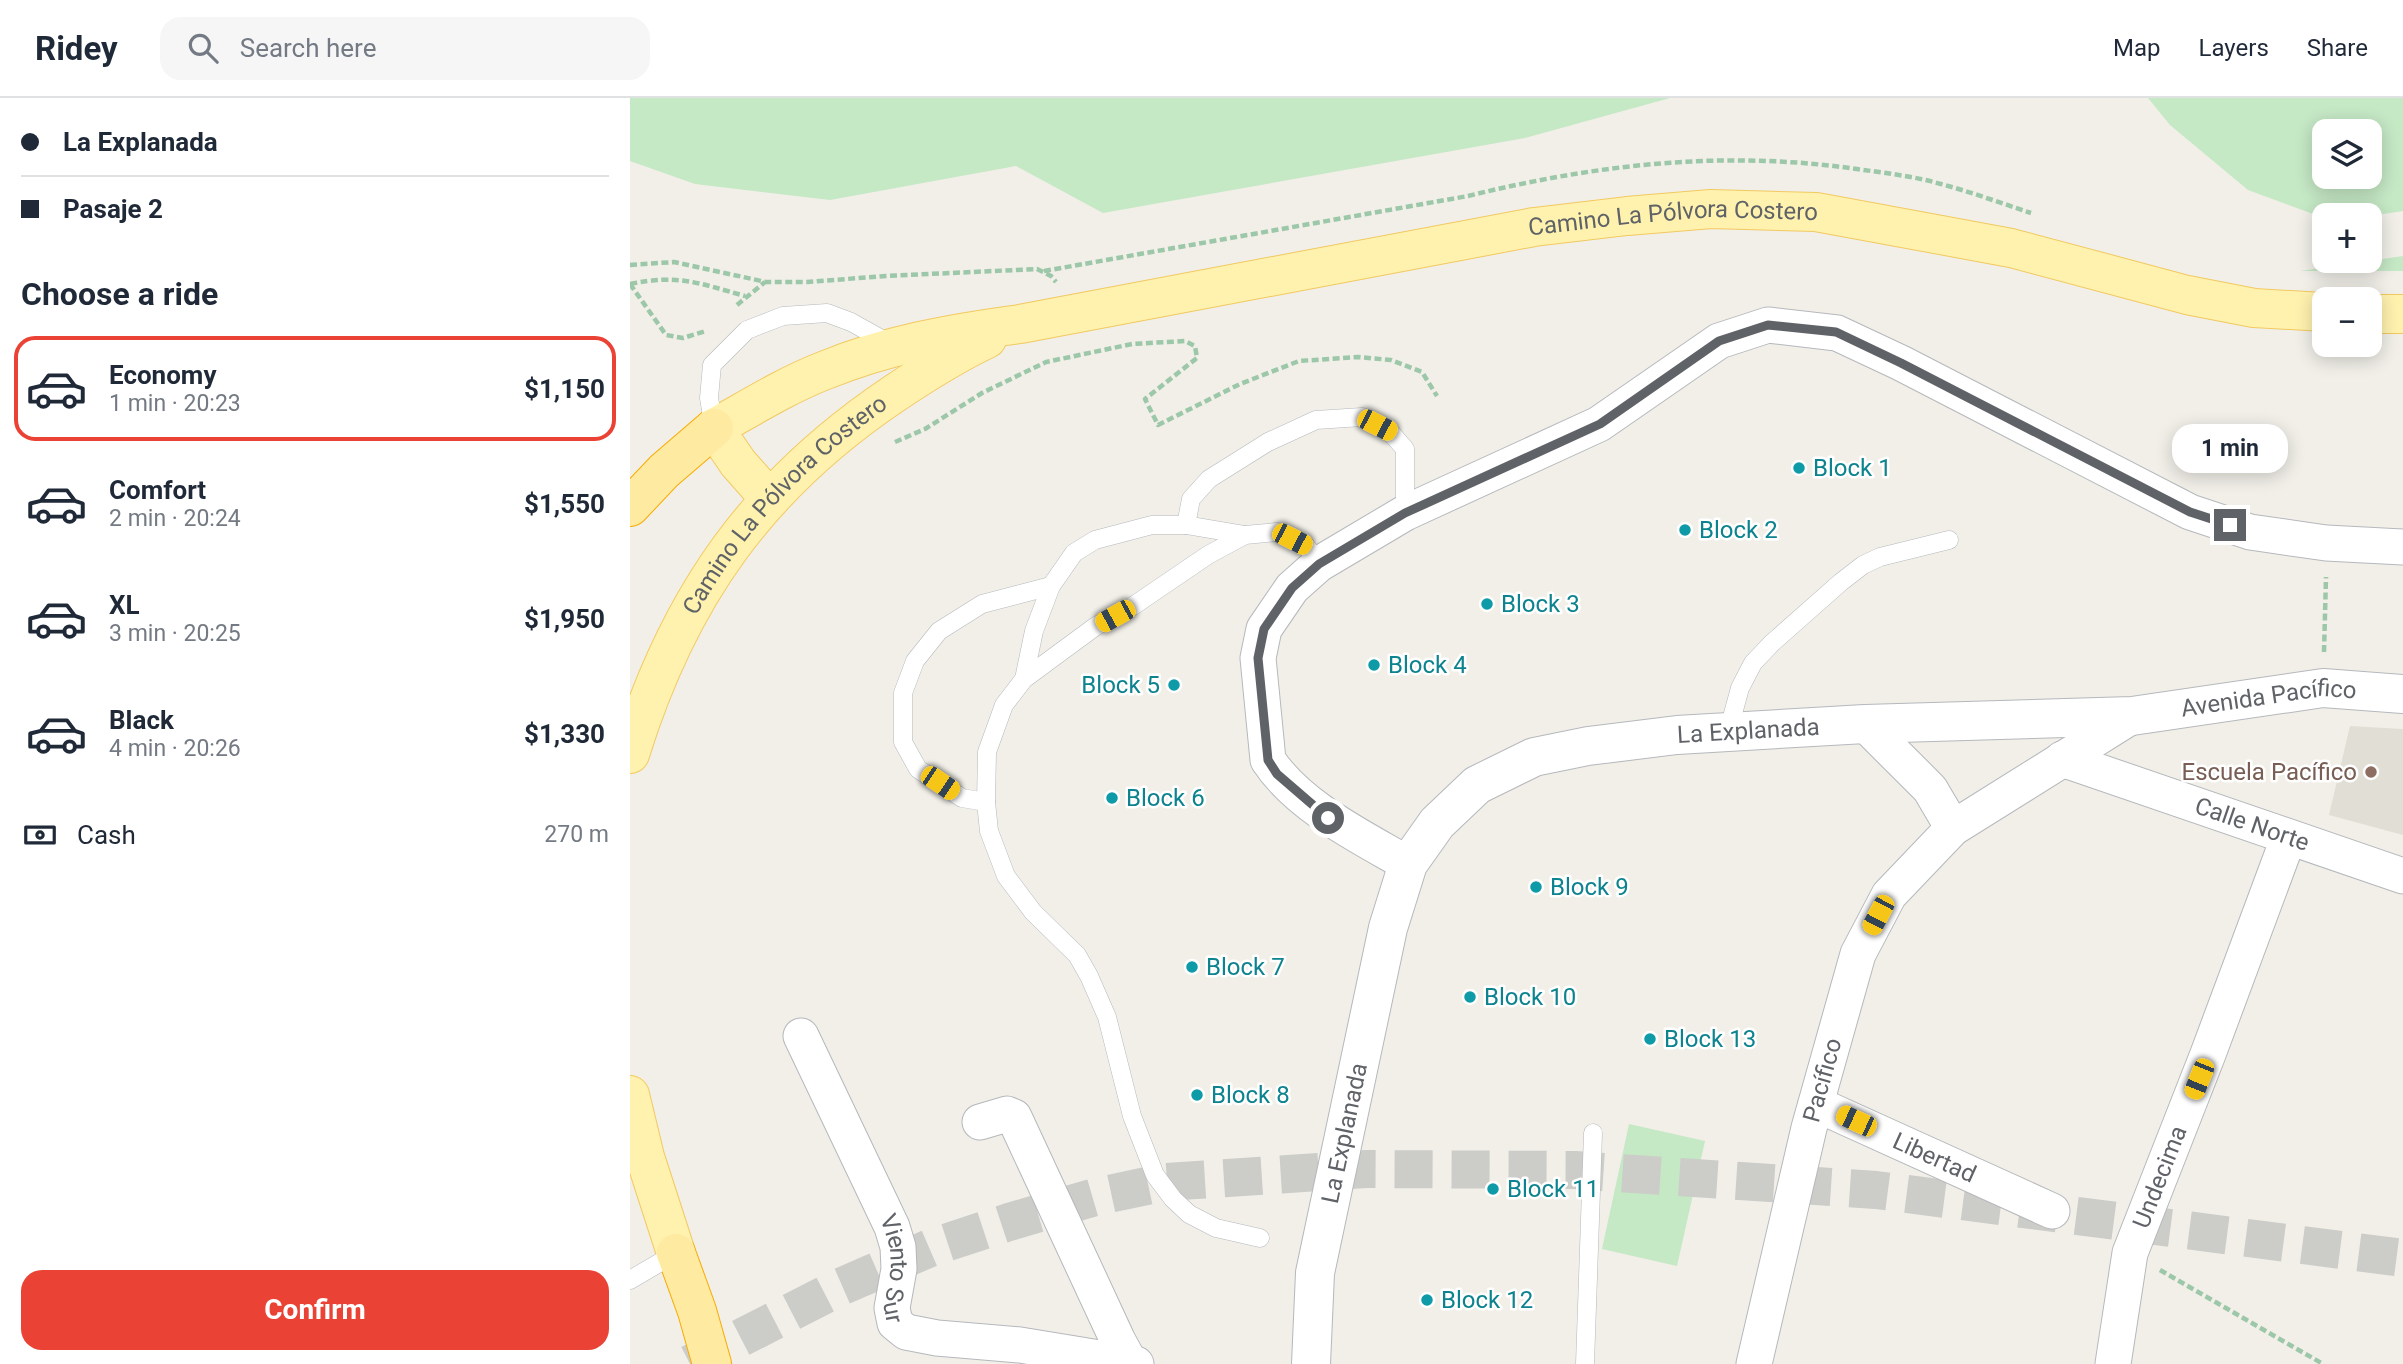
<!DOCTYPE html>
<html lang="en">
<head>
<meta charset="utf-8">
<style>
	body { margin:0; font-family:Roboto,sans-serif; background:#f6f6f7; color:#1f2937; height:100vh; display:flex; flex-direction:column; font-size:26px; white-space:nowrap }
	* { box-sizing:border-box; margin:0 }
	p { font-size:23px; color:#747a83 }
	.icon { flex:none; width:38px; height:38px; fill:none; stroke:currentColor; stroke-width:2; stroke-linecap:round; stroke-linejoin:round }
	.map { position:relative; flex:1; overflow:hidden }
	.panel { display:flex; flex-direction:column; background:#fff; width:630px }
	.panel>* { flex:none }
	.hud { display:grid; align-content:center; height:154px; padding:0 21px; background:#fff }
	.buttons { position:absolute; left:1682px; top:21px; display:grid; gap:14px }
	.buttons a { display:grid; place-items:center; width:70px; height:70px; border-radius:14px; background:#fff; box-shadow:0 4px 18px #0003; font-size:35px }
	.end { position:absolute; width:32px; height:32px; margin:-16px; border:9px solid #5f6368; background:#fff; box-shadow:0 0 0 4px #fff }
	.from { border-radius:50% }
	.bubble { position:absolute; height:49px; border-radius:21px; background:#fff; box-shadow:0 4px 18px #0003; font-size:23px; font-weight:700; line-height:49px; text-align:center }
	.car { position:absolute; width:21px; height:42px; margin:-21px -10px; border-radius:9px; box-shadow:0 0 5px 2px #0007; background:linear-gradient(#f5c518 24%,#345 0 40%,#f5c518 0 76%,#345 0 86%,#f5c518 0) }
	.hud b { display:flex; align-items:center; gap:24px; height:66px; font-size:26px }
	.hud b+b { border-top:2px solid #e0e1e3 }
	.hud i { width:18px; height:18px; background:#1f2937 }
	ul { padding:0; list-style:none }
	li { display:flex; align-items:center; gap:21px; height:105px; margin:0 14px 10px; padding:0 7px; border:4px solid transparent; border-radius:21px }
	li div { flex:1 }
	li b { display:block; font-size:26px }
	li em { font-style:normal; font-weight:700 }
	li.on { border-color:#ea4335 }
	li>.icon { width:63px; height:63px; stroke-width:1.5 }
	h2 { padding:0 21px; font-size:32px; line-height:84px }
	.pay { display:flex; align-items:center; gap:18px; height:77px; padding:0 21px; font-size:26px }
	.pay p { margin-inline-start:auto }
	.action { display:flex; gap:14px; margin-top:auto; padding:14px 21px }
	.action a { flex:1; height:80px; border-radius:21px; background:#ea4335; color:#fff; font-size:28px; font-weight:700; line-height:80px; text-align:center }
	header { display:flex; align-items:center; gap:42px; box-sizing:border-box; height:98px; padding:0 35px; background:#fff; border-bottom:2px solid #e0e1e3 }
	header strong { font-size:33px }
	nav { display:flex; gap:38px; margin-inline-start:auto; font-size:24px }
	.search { width:490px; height:63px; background:#f6f6f7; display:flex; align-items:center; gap:18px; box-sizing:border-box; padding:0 24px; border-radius:21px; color:#747a83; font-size:26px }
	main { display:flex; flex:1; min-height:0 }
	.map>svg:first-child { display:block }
	.education { fill:#e1ded6 }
	.green { fill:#c5e8c5; fill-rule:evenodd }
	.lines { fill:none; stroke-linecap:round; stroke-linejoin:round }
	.trunk-tunnel { stroke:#ccccc8; stroke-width:38; stroke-dasharray:38 19; stroke-linecap:butt }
	.service-casing { stroke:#b5b8bc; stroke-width:19 }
	.minor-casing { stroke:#b5b8bc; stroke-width:37 }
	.tertiary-casing { stroke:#b5b8bc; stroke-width:40 }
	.primary-casing { stroke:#f2c960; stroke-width:40 }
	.trunk-casing { stroke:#f9ab00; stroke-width:40 }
	.path { stroke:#9cc7a9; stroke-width:4.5; stroke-dasharray:7 3.5; stroke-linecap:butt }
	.service { stroke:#fff; stroke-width:18 }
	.minor { stroke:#fff; stroke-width:35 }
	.tertiary { stroke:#fff; stroke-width:38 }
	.primary { stroke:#fff2af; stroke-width:38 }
	.trunk { stroke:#feeaa1; stroke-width:38 }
	.route { stroke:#5f6368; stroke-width:9 }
	.culture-dot { fill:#0f9aa8; stroke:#fff; stroke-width:2.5 }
	.education-dot { fill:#8d6e63; stroke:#fff; stroke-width:2.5 }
	.labels { text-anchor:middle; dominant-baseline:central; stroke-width:5; stroke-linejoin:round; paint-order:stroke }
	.street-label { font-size:24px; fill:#5f6368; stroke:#fff }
	.culture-label { font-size:24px; fill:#0d838f; stroke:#fff; text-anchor:start }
	.education-label { font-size:24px; fill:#785e54; stroke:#fff; text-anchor:end }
</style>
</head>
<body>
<header>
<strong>Ridey</strong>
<div class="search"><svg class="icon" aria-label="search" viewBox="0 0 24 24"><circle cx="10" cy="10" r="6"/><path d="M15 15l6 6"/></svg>Search here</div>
<nav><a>Map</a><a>Layers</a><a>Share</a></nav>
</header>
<main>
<section class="panel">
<div class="hud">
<b><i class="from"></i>La Explanada</b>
<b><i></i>Pasaje 2</b>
</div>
<h2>Choose a ride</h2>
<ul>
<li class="on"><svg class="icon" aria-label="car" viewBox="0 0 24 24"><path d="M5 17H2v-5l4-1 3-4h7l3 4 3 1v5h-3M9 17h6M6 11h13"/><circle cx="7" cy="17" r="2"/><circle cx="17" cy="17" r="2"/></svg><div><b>Economy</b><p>1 min · 20:23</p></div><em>$1,150</em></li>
<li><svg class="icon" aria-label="car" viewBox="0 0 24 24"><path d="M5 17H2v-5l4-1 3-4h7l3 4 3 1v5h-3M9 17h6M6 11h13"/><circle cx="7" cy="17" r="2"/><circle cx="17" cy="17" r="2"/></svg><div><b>Comfort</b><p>2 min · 20:24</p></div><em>$1,550</em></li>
<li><svg class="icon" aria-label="car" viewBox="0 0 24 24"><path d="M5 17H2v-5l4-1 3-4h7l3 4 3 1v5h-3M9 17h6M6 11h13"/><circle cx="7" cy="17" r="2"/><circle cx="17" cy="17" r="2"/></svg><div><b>XL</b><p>3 min · 20:25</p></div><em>$1,950</em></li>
<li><svg class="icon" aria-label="car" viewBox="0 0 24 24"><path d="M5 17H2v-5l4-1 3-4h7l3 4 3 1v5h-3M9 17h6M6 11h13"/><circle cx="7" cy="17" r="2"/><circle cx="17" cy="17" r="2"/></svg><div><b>Black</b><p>4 min · 20:26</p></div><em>$1,330</em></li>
</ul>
<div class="pay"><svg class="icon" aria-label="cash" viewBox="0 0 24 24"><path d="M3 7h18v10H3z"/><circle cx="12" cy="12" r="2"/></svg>Cash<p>270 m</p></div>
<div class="action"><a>Confirm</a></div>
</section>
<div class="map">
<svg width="1773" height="1266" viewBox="0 0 1773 1266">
	<rect width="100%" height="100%" fill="#f1efe8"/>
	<polygon class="education" points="1720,628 1773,631 1773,737 1699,717"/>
	<g class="green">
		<polygon points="0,0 1040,0 895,40 473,115 386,68 200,102 65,86 0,63"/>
		<path d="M1518,0h255v113l-33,5 -46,-1v3l-76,-28 -78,-65zM1740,33v46h-46v-46z"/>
		<polygon points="1773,158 1773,173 1670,173"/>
		<polygon points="999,1026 1075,1043 1047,1168 972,1151"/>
	</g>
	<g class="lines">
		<polyline class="trunk-tunnel" points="60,1266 208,1190 300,1150 379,1124 465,1099 535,1084 736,1071 944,1072 1246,1092 1773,1160"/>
		<defs>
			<g id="service">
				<polyline points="84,330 79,300 82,267 117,232 153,218 197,215 221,224 264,248"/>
				<polyline points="556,427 561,401 579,381 638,344 686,322 732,319 761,335 775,351 775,415"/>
				<polyline points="394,581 404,533 421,488 444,455 465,442 522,427 556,427 615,437"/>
				<polyline points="1098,634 1110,590 1123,565 1142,545 1211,484 1233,467 1250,459 1319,442"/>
				<polyline points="356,704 332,700 288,671 273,644 273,595 285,563 309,533 352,506 421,488"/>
				<polyline points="630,1140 586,1130 559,1116 543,1101 525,1077 502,1018 477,919 459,878 447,857 403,814 376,778 359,733 356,704 357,654 374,607 394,581 466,528 503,508 578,457 615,437 647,434 676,448 689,466"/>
				<polyline points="0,1182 46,1155"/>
				<polyline points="955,1266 963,1035"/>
			</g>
			<g id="minor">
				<polyline points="1235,626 1300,691 1323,730"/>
				<path id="s1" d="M1432,661l341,117"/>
				<path d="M778,766c-47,-27 -110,-58 -140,-104l-10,-102 6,-29 28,-41 27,-24 86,-51 194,-89 120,-83 49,-16 69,8 64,30 289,149 60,20 76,11 77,4"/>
				<path id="s2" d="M171,938l91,191 6,20 1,22 -7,39 3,15 11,9 31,6 83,7 116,19"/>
				<path id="s3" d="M1186,1006l236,107"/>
				<polyline points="350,1024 377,1016 384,1019 488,1243 500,1265"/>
				<path id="s4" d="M1124,1266l55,-236 49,-174 31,-59 64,-67 179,-112"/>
				<path id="s5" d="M1483,1266l17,-111 78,-199 80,-215"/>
			</g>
			<g id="tertiary">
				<path id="s6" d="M681,1266l4,-91 73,-345 20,-64 29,-41 40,-38 57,-28 54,-11 89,-11 188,-11 267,-8 191,-28 80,6"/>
			</g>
			<g id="primary">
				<polyline points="1740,216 1773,216"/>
				<path id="s7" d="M139,400l-31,-35 -24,-35c36,-20 71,-42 109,-57 63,-26 129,-38 197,-47l514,-97 93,-11 84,-7 105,3 195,36 176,47 67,13 70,4"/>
				<path id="s8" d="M0,656c49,-158 128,-269 265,-361 30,-20 60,-39 92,-54"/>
				<polyline points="0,997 15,1059 46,1155"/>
			</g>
			<g id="trunk">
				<polyline points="0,409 34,373 84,330"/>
				<polyline points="46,1155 67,1213 82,1266"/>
			</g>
		</defs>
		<use href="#service" class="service-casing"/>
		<use href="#minor" class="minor-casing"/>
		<use href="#tertiary" class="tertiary-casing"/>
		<use href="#primary" class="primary-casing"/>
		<use href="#trunk" class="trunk-casing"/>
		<g class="path">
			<polyline points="0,167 44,164 136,184 177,184 256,178 407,171 421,178 426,184"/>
			<path d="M414,173l424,-75c130,-32 256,-46 389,-27 28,4 56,7 84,15 30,8 60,19 90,29"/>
			<polyline points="0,186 36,237 53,240 76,233"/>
			<path d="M0,186c49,-10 68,-1 115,12"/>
			<polyline points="107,207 135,184"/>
			<polyline points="265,344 295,331 352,295 416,264 502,246 555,243 565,248 567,260 515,301 528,327 610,286 669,263 728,259 761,262 792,274 807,298"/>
			<polyline points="1694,554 1696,479"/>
			<polyline points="1530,1172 1693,1266"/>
		</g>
		<use href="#service" class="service"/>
		<use href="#minor" class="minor"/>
		<use href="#tertiary" class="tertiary"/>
		<use href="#primary" class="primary"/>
		<use href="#trunk" class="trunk"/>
	</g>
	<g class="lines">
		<polyline class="route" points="698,720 647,676 638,662 628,560 634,531 662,490 689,466 775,415 970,326 1089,243 1138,227 1206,234 1271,265 1560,414 1600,427"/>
	</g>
	<g class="culture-dot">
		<circle cx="1169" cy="370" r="7"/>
		<circle cx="1055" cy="432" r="7"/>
		<circle cx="857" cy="506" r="7"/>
		<circle cx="744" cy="567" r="7"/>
		<circle cx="544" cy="587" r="7"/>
		<circle cx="482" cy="700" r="7"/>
		<circle cx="906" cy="789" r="7"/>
		<circle cx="562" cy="869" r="7"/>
		<circle cx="840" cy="899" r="7"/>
		<circle cx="1020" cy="941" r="7"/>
		<circle cx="567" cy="997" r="7"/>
		<circle cx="863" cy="1091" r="7"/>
		<circle cx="797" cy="1202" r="7"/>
	</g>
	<circle class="education-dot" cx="1741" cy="674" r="7"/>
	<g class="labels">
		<g class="street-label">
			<text stroke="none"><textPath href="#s7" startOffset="1078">Camino La Pólvora Costero</textPath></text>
			<text stroke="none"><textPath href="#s8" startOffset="299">Camino La Pólvora Costero</textPath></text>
			<text stroke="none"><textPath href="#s6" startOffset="1418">Avenida Pacífico</textPath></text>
			<text stroke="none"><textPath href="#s6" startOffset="896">La Explanada</textPath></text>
			<text stroke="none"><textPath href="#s1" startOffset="201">Calle Norte</textPath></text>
			<text stroke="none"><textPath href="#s4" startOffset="292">Pacífico</textPath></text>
			<text stroke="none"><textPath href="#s6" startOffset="234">La Explanada</textPath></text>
			<text stroke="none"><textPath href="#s3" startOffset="130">Libertad</textPath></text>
			<text stroke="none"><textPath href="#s5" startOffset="194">Undecima</textPath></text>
			<text stroke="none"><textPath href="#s2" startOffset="254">Viento Sur</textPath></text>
		</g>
		<g class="culture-label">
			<text x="1183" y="370">Block 1</text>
			<text x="1069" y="432">Block 2</text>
			<text x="871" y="506">Block 3</text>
			<text x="758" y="567">Block 4</text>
			<text x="530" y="587" text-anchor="end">Block 5</text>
			<text x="496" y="700">Block 6</text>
			<text x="920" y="789">Block 9</text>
			<text x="576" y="869">Block 7</text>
			<text x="854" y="899">Block 10</text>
			<text x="1034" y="941">Block 13</text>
			<text x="581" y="997">Block 8</text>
			<text x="877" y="1091">Block 11</text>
			<text x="811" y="1202">Block 12</text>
		</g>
		<g class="education-label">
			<text x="1727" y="674">Escuela Pacífico</text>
		</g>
	</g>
</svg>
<div class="buttons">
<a><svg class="icon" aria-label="layers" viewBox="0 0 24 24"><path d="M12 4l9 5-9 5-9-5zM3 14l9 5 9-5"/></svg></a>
<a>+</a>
<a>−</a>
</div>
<i class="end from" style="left:698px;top:720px"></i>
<i class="end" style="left:1600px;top:427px"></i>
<div class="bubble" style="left:1542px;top:326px;width:116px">1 min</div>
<i class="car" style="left:747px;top:327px;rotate:117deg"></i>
<i class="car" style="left:662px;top:441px;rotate:117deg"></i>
<i class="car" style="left:485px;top:518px;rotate:241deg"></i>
<i class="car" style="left:310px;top:685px;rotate:124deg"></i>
<i class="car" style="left:1248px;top:817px;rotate:208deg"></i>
<i class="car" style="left:1569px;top:981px;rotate:202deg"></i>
<i class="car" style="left:1226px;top:1023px;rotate:295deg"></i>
</div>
</main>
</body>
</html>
